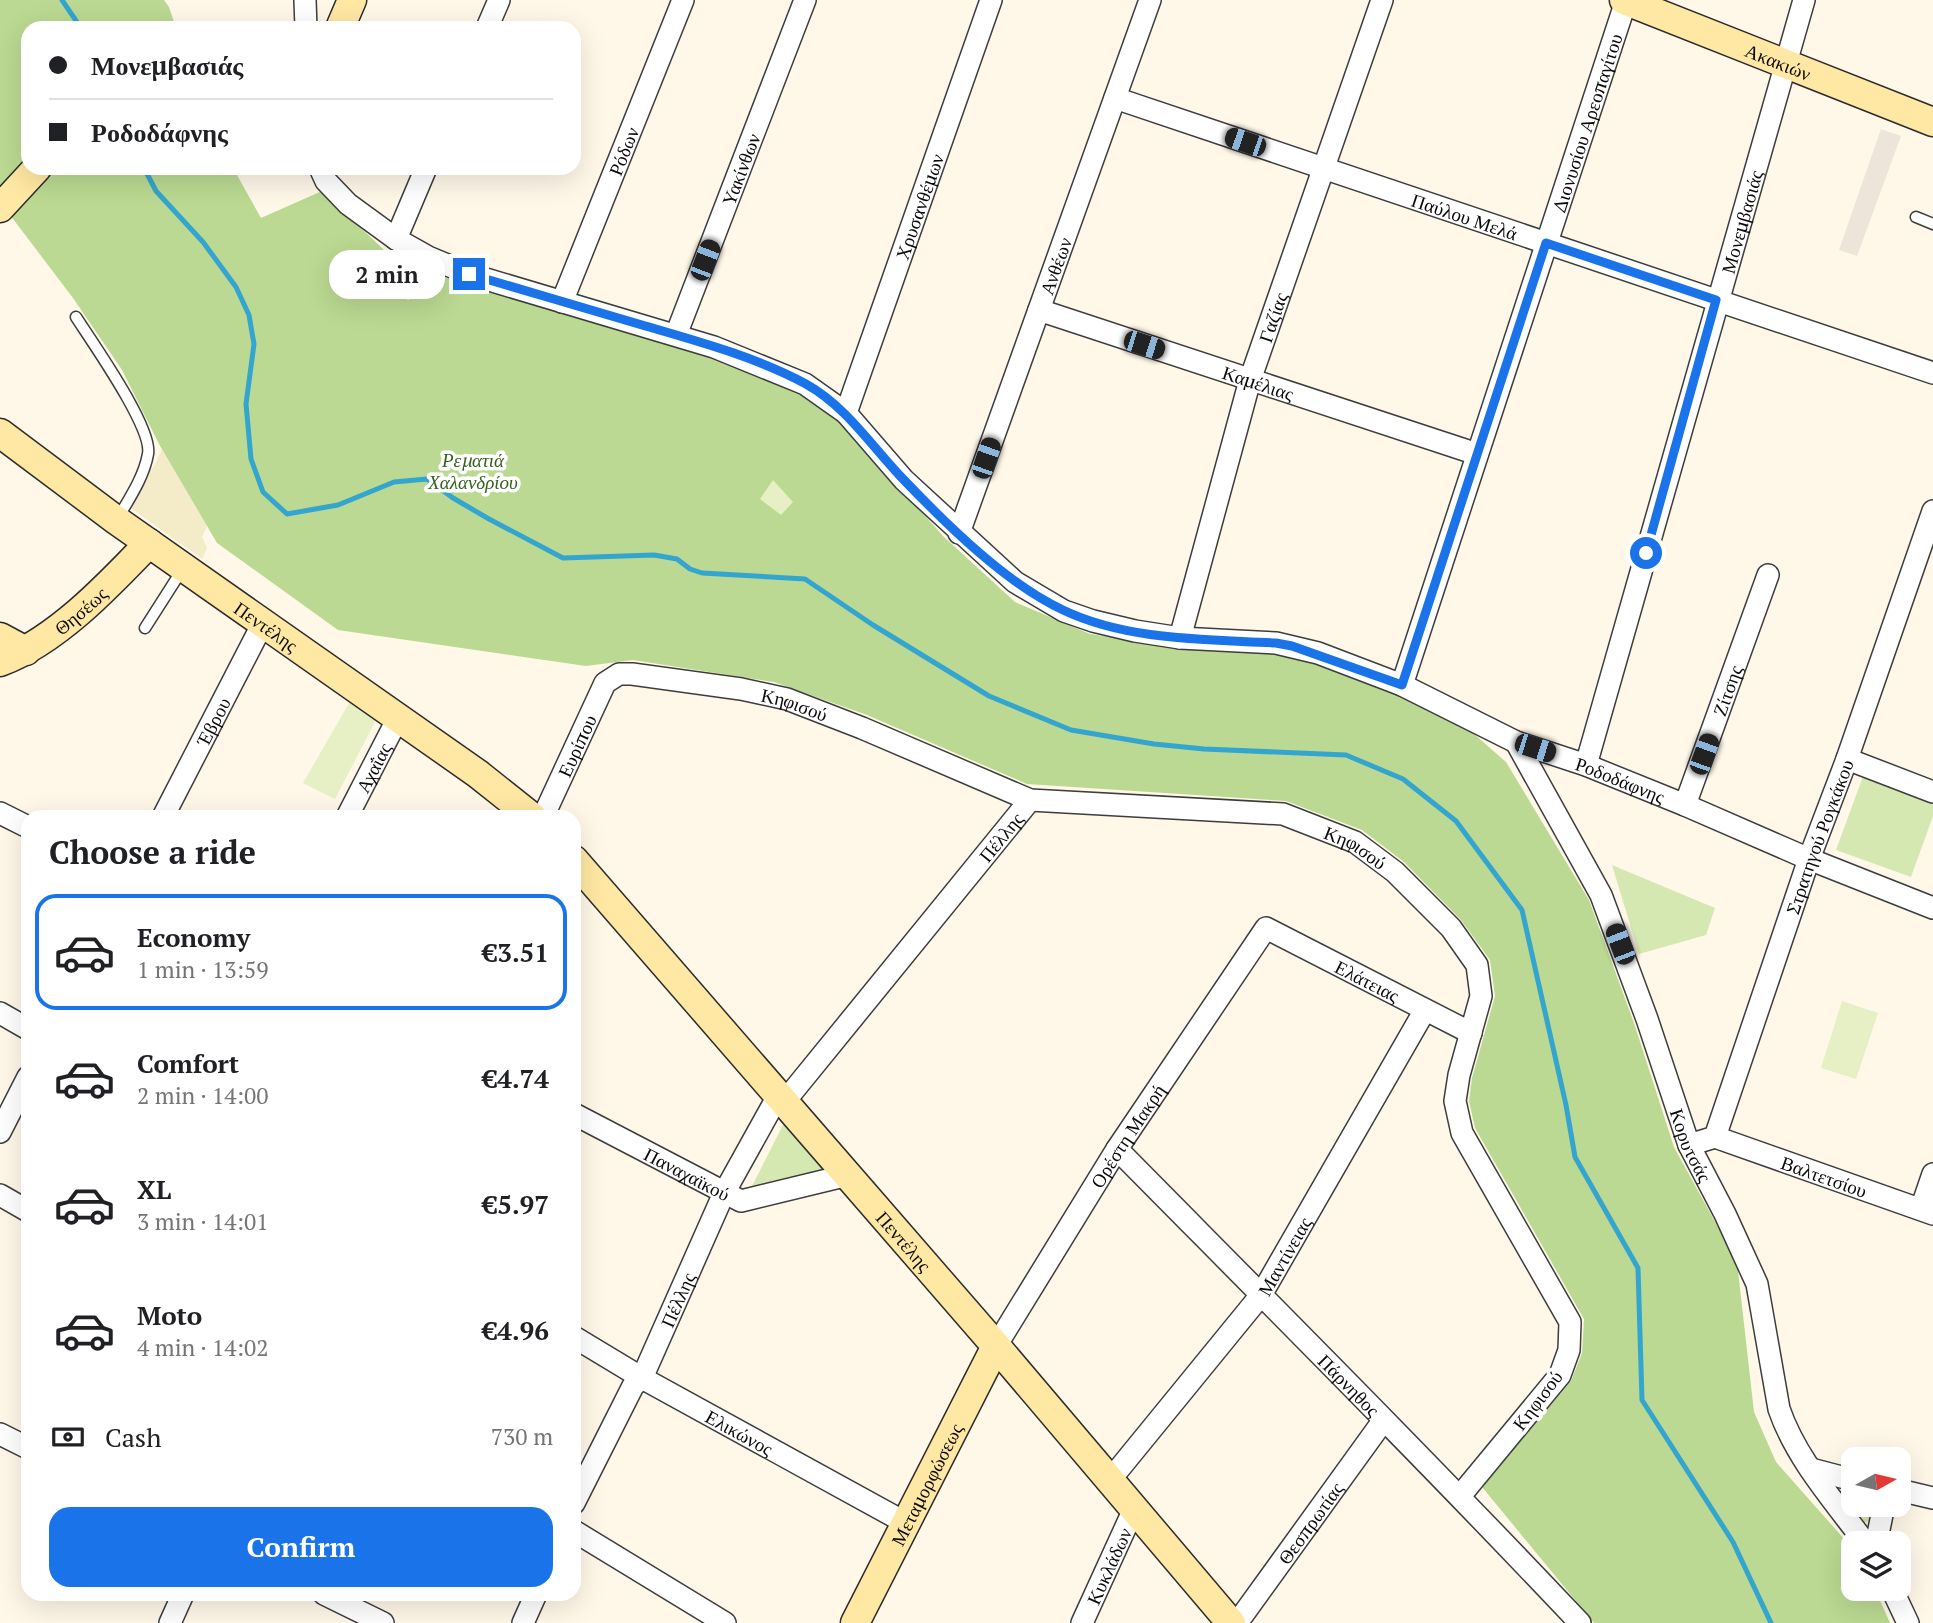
<!DOCTYPE html>
<html lang="en">
<head>
<meta charset="utf-8">
<style>
	body { margin:0; font-family:"PT Serif",serif; background:#f2f2f2; color:#202124; height:100vh; display:flex; flex-direction:column; font-size:26px; white-space:nowrap }
	* { box-sizing:border-box; margin:0 }
	p { font-size:23px; color:#757577 }
	.icon { flex:none; width:38px; height:38px; fill:none; stroke:currentColor; stroke-width:2; stroke-linecap:round; stroke-linejoin:round }
	.map { position:relative; flex:1; overflow:hidden }
	.drawer { position:absolute; left:21px; top:810px; width:560px; height:791px; display:flex; flex-direction:column; background:#fff; border-radius:21px; box-shadow:0 7px 28px #0002 }
	.drawer>* { flex:none }
	.top-card { position:absolute; left:21px; top:21px; width:560px; height:154px; border-radius:21px; box-shadow:0 7px 28px #0002; display:grid; align-content:center; height:154px; padding:0 28px; background:#fff }
	.needle { width:46px; rotate:82deg }
	.fabs { position:absolute; left:1841px; top:1447px; display:grid; gap:14px }
	.fabs a { display:grid; place-items:center; width:70px; height:70px; border-radius:14px; background:#fff; box-shadow:0 7px 28px #0002; font-size:35px }
	.end { position:absolute; width:32px; height:32px; margin:-16px; border:9px solid #1a73e8; background:#fff; box-shadow:0 0 0 4px #fff }
	.from { border-radius:50% }
	.bubble { position:absolute; height:49px; border-radius:21px; background:#fff; box-shadow:0 7px 28px #0002; font-size:23px; font-weight:700; line-height:49px; text-align:center }
	.car { position:absolute; width:21px; height:42px; margin:-21px -10px; border-radius:9px; box-shadow:0 0 5px 2px #0007; background:linear-gradient(#222 24%,#8ab4d8 0 40%,#222 0 76%,#8ab4d8 0 86%,#222 0) }
	.top-card b { display:flex; align-items:center; gap:24px; height:66px; font-size:26px }
	.top-card b+b { border-top:2px solid #e0e0e0 }
	.top-card i { width:18px; height:18px; background:#202124 }
	ul { padding:0; list-style:none }
	li { display:flex; align-items:center; gap:21px; height:116px; margin:0 14px 10px; padding:0 14px; border:4px solid transparent; border-radius:21px }
	li div { flex:1 }
	li b { display:block; font-size:26px }
	li em { font-style:normal; font-weight:700 }
	li.current { border-color:#1a73e8 }
	li>.icon { width:63px; height:63px; stroke-width:1.5 }
	h2 { padding:0 28px; font-size:32px; line-height:84px }
	.pay { display:flex; align-items:center; gap:18px; height:77px; padding:0 28px; font-size:26px }
	.pay p { margin-inline-start:auto }
	.action { display:flex; gap:14px; margin-top:auto; padding:14px 28px }
	.action a { flex:1; height:80px; border-radius:21px; background:#1a73e8; color:#fff; font-size:28px; font-weight:700; line-height:80px; text-align:center }
	.map>svg:first-child { display:block }
	.farmland { fill:#f4ebc9 }
	.green { fill:#d6e8b2 }
	.forest { fill:#bbd992 }
	.pitch { fill:#e6f0c4 }
	.plaza { fill:#ede5d9 }
	.lines { fill:none; stroke-linecap:round; stroke-linejoin:round }
	.stream { stroke:#33a5ce; stroke-width:5 }
	.lane-casing { stroke:#3d3d3d; stroke-width:13 }
	.street-casing { stroke:#3d3d3d; stroke-width:24 }
	.secondary-casing { stroke:#2c2c2c; stroke-width:31 }
	.lane { stroke:#fff; stroke-width:10 }
	.street { stroke:#fff; stroke-width:21 }
	.secondary { stroke:#ffe8a3; stroke-width:28 }
	.route { stroke:#1a73e8; stroke-width:9 }
	.labels { text-anchor:middle; dominant-baseline:central; stroke-width:7; stroke-linejoin:round; paint-order:stroke }
	.street-label { font-size:19px; fill:#0a0a0a; stroke:#fff }
	.park-label { font-size:19px; font-style:italic; fill:#33611b; stroke:#fff }
</style>
</head>
<body>
<div class="map">
<svg width="1933" height="1623" viewBox="0 0 1933 1623">
	<rect width="100%" height="100%" fill="#fff7e8"/>
	<polygon class="farmland" points="162,449 207,526 202,537 207,548 202,559 128,506 155,464"/>
	<g class="green">
		<polygon points="1865,771 1933,796 1933,816 1911,877 1836,850"/>
		<polygon points="1612,865 1715,908 1706,935 1639,954"/>
		<polygon points="786,1119 826,1167 823,1171 750,1190"/>
		<path d="M1853,1491v14h18c4,9 2,16 -8,18l-16,-18 -3,-8 4,-5z"/>
	</g>
	<g class="forest">
		<polygon points="0,0 164,0 169,7 176,28 28,28 28,163 0,192"/>
		<path d="M50,168h183l28,50 61,-27c23,24 49,45 72,69l-9,32 24,8 13,-31 20,8 111,29 237,75 47,34 106,121 72,66 75,32 89,13 128,6 134,52 65,57 83,138 45,123 40,124 63,115 17,150 22,50 77,87v40h22l15,34h-296l-112,-136 89,-106 11,-28 2,-34 -109,-191 -6,-27 3,-23 23,-82 -5,-36 -29,-40 -57,-58 -42,-32 -76,-29 -259,-17 -160,-69 -93,-33 -141,-22 -47,6 -248,-36 -121,-87 -58,-99 -37,-74 -49,-72 -66,-87z"/>
	</g>
	<g class="pitch">
		<polygon points="773,480 793,502 781,515 760,499"/>
		<polygon points="352,698 378,716 335,799 303,783"/>
		<polygon points="1842,1001 1878,1013 1856,1079 1821,1068"/>
	</g>
	<polygon class="plaza" points="1881,129 1901,136 1857,256 1839,250"/>
	<g class="lines">
		<g class="stream">
			<polyline points="62,0 81,28"/>
			<polyline points="144,168 156,191 203,242 236,287 249,315 254,344 246,404 251,459 263,492 287,514 338,505 394,482 427,479 453,498 489,519 563,558 654,555 677,559 690,569 702,573 805,579 873,625 989,696 1071,730 1154,744 1204,749 1346,755 1403,779 1456,821 1522,910 1566,1105 1575,1157 1638,1268 1642,1400 1733,1542 1771,1623"/>
		</g>
		<defs>
			<g id="lane">
				<polyline points="1916,217 1933,224"/>
				<path d="M76,317c16,25 77,111 72,137 -4,23 -19,45 -30,64"/>
				<polyline points="145,628 182,570"/>
			</g>
			<g id="street">
				<polyline points="305,0 306,28"/>
				<polyline points="487,28 499,0"/>
				<path id="s1" d="M1115,98l818,275"/>
				<path id="s2" d="M320,168l6,13 22,23 48,35 32,18 41,17 245,73 91,37 41,29 58,67 111,102 49,29 29,10 42,10 45,7 96,5 42,10 84,32 114,57 70,23 99,40 124,54 124,49"/>
				<polyline points="396,239 426,168"/>
				<path id="s3" d="M562,302l121,-302"/>
				<path id="s4" d="M1039,310l438,144"/>
				<path id="s5" d="M676,335l129,-335"/>
				<path id="s6" d="M846,413l145,-413"/>
				<path id="s7" d="M959,533l191,-533"/>
				<path id="s8" d="M1180,638l70,-258 132,-380"/>
				<path id="s9" d="M1402,685l224,-684"/>
				<path id="s10" d="M1516,742l85,153 46,124 42,126 36,69 32,70 22,125c17,50 56,93 87,135"/>
				<polyline points="1847,759 1933,792"/>
				<path id="s11" d="M1586,765l218,-765"/>
				<path id="s12" d="M1685,805l83,-230"/>
				<polyline points="0,813 28,827"/>
				<path id="s13" d="M163,817l100,-194"/>
				<path id="s14" d="M347,817l51,-99"/>
				<path id="s15" d="M543,817l62,-134 14,-9h13l109,15 46,10 75,29 168,72 253,14 72,28 40,30 56,56 26,37 4,31 -22,79 -4,26 7,32 108,189 -1,28 -9,25 -100,121"/>
				<polyline points="0,1013 28,1029"/>
				<path id="s16" d="M785,1101l245,-301"/>
				<path id="s17" d="M574,1114l167,87 107,-26"/>
				<polyline points="0,1132 28,1077"/>
				<path id="s18" d="M1715,1137l218,77"/>
				<path id="s19" d="M1689,1145l26,-8 94,-278 38,-100 86,-248"/>
				<path id="s20" d="M1117,1149c155,157 311,313 463,474"/>
				<polyline points="0,1195 28,1211"/>
				<polyline points="1921,1209 1933,1174"/>
				<path id="s21" d="M574,1337l68,41 264,145"/>
				<path id="s22" d="M996,1346l121,-197 149,-221 205,105"/>
				<polyline points="0,1434 28,1448"/>
				<polyline points="1811,1469 1853,1480"/>
				<path id="s23" d="M1110,1480l151,-185 164,-285"/>
				<polyline points="1899,1490 1933,1498"/>
				<path id="s24" d="M574,1503l59,-117 9,-8 82,-185 55,-99"/>
				<polyline points="574,1531 725,1623"/>
				<polyline points="1876,1544 1884,1505"/>
				<polyline points="1892,1589 1908,1623"/>
				<polyline points="324,1594 383,1623"/>
				<polyline points="170,1623 183,1594"/>
				<polyline points="523,1623 536,1594"/>
				<path id="s25" d="M1082,1623l52,-114"/>
				<path id="s26" d="M1237,1623l146,-202"/>
			</g>
			<g id="secondary">
				<path id="s27" d="M1624,0l309,122"/>
				<polyline points="340,28 352,0"/>
				<polyline points="0,208 37,168"/>
				<path id="s28" d="M0,433l116,87 362,254 54,43"/>
				<polyline points="0,637 26,651"/>
				<path id="s29" d="M0,662c56,-21 108,-76 149,-119"/>
				<path id="s30" d="M574,860l422,486 235,277"/>
				<path id="s31" d="M855,1623l141,-277"/>
			</g>
		</defs>
		<use href="#lane" class="lane-casing"/>
		<use href="#street" class="street-casing"/>
		<use href="#secondary" class="secondary-casing"/>
		<use href="#lane" class="lane"/>
		<use href="#street" class="street"/>
		<use href="#secondary" class="secondary"/>
	</g>
	<g class="lines">
		<path class="route" d="M469,274c58,17 115,34 173,51 55,16 114,32 164,59 41,23 66,63 98,96 43,45 103,104 159,130 65,31 143,29 213,33l16,3 110,39 144,-442 170,57 -70,253"/>
	</g>
	<g class="labels">
		<g class="street-label">
			<text stroke="none"><textPath href="#s27" startOffset="166">Ακακιών</textPath></text>
			<text stroke="none"><textPath href="#s9" startOffset="592">Διονυσίου Αρεοπαγίτου</textPath></text>
			<text stroke="none"><textPath href="#s3" startOffset="163">Ρόδων</textPath></text>
			<text stroke="none"><textPath href="#s5" startOffset="178">Υακίνθων</textPath></text>
			<text stroke="none"><textPath href="#s6" startOffset="219">Χρυσανθέμων</textPath></text>
			<text stroke="none"><textPath href="#s1" startOffset="369">Παύλου Μελά</textPath></text>
			<text stroke="none"><textPath href="#s11" startOffset="565">Μονεμβασιάς</textPath></text>
			<text stroke="none"><textPath href="#s7" startOffset="284">Ανθέων</textPath></text>
			<text stroke="none"><textPath href="#s8" startOffset="334">Γαζίας</textPath></text>
			<text stroke="none"><textPath href="#s4" startOffset="231">Καμέλιας</textPath></text>
			<text stroke="none"><textPath href="#s29" startOffset="96">Θησέως</textPath></text>
			<text stroke="none"><textPath href="#s28" startOffset="329">Πεντέλης</textPath></text>
			<text stroke="none"><textPath href="#s12" startOffset="122">Ζίτσης</textPath></text>
			<text stroke="none"><textPath href="#s15" startOffset="343">Κηφισού</textPath></text>
			<text stroke="none"><textPath href="#s13" startOffset="108">Έβρου</textPath></text>
			<text stroke="none"><textPath href="#s15" startOffset="79">Ευρίπου</textPath></text>
			<text stroke="none"><textPath href="#s14" startOffset="56">Αχαΐας</textPath></text>
			<text stroke="none"><textPath href="#s2" startOffset="1474">Ροδοδάφνης</textPath></text>
			<text stroke="none"><textPath href="#s16" startOffset="341">Πέλλης</textPath></text>
			<text stroke="none"><textPath href="#s19" startOffset="345">Στρατηγού Ρογκάκου</textPath></text>
			<text stroke="none"><textPath href="#s15" startOffset="931">Κηφισού</textPath></text>
			<text stroke="none"><textPath href="#s22" startOffset="612">Ελάτειας</textPath></text>
			<text stroke="none"><textPath href="#s22" startOffset="248">Ορέστη Μακρή</textPath></text>
			<text stroke="none"><textPath href="#s10" startOffset="441">Κορυτσάς</textPath></text>
			<text stroke="none"><textPath href="#s17" startOffset="128">Παναχαϊκού</textPath></text>
			<text stroke="none"><textPath href="#s18" startOffset="116">Βαλτετσίου</textPath></text>
			<text stroke="none"><textPath href="#s30" startOffset="504">Πεντέλης</textPath></text>
			<text stroke="none"><textPath href="#s23" startOffset="284">Μαντίνειας</textPath></text>
			<text stroke="none"><textPath href="#s24" startOffset="229">Πέλλης</textPath></text>
			<text stroke="none"><textPath href="#s20" startOffset="331">Πάρνηθος</textPath></text>
			<text transform="translate(1537 1400) rotate(-53)">Κηφισού</text>
			<text stroke="none"><textPath href="#s21" startOffset="191">Ελικώνος</textPath></text>
			<text stroke="none"><textPath href="#s31" startOffset="156">Μεταμορφώσεως</textPath></text>
			<text stroke="none"><textPath href="#s26" startOffset="124">Θεσπρωτίας</textPath></text>
			<text stroke="none"><textPath href="#s25" startOffset="63">Κυκλάδων</textPath></text>
		</g>
		<g class="park-label">
			<text x="473" y="459">Ρεματιά<tspan x="473" dy="22">Χαλανδρίου</tspan></text>
		</g>
	</g>
</svg>
<div class="fabs">
<a><svg class="needle" viewBox="-14 -14 28 28"><path d="M0-13l5 13h-10z" fill="#e53935"/><path d="M0 13l5-13h-10z" fill="#757577"/></svg></a>
<a><svg class="icon" aria-label="layers" viewBox="0 0 24 24"><path d="M12 4l9 5-9 5-9-5zM3 14l9 5 9-5"/></svg></a>
</div>
<i class="end from" style="left:1646px;top:553px"></i>
<i class="end" style="left:469px;top:274px"></i>
<div class="bubble" style="left:329px;top:250px;width:116px">2 min</div>
<i class="car" style="left:1245px;top:142px;rotate:289deg"></i>
<i class="car" style="left:705px;top:260px;rotate:21deg"></i>
<i class="car" style="left:1144px;top:345px;rotate:108deg"></i>
<i class="car" style="left:986px;top:458px;rotate:19deg"></i>
<i class="car" style="left:1535px;top:748px;rotate:108deg"></i>
<i class="car" style="left:1704px;top:754px;rotate:20deg"></i>
<i class="car" style="left:1620px;top:944px;rotate:339deg"></i>
<div class="top-card">
<b><i class="from"></i>Μονεμβασιάς</b>
<b><i></i>Ροδοδάφνης</b>
</div>
<section class="drawer">
<h2>Choose a ride</h2>
<ul>
<li class="current"><svg class="icon" aria-label="car" viewBox="0 0 24 24"><path d="M5 17H2v-5l4-1 3-4h7l3 4 3 1v5h-3M9 17h6M6 11h13"/><circle cx="7" cy="17" r="2"/><circle cx="17" cy="17" r="2"/></svg><div><b>Economy</b><p>1 min · 13:59</p></div><em>€3.51</em></li>
<li><svg class="icon" aria-label="car" viewBox="0 0 24 24"><path d="M5 17H2v-5l4-1 3-4h7l3 4 3 1v5h-3M9 17h6M6 11h13"/><circle cx="7" cy="17" r="2"/><circle cx="17" cy="17" r="2"/></svg><div><b>Comfort</b><p>2 min · 14:00</p></div><em>€4.74</em></li>
<li><svg class="icon" aria-label="car" viewBox="0 0 24 24"><path d="M5 17H2v-5l4-1 3-4h7l3 4 3 1v5h-3M9 17h6M6 11h13"/><circle cx="7" cy="17" r="2"/><circle cx="17" cy="17" r="2"/></svg><div><b>XL</b><p>3 min · 14:01</p></div><em>€5.97</em></li>
<li><svg class="icon" aria-label="car" viewBox="0 0 24 24"><path d="M5 17H2v-5l4-1 3-4h7l3 4 3 1v5h-3M9 17h6M6 11h13"/><circle cx="7" cy="17" r="2"/><circle cx="17" cy="17" r="2"/></svg><div><b>Moto</b><p>4 min · 14:02</p></div><em>€4.96</em></li>
</ul>
<div class="pay"><svg class="icon" aria-label="cash" viewBox="0 0 24 24"><path d="M3 7h18v10H3z"/><circle cx="12" cy="12" r="2"/></svg>Cash<p>730 m</p></div>
<div class="action"><a>Confirm</a></div>
</section>
</div>
</body>
</html>
